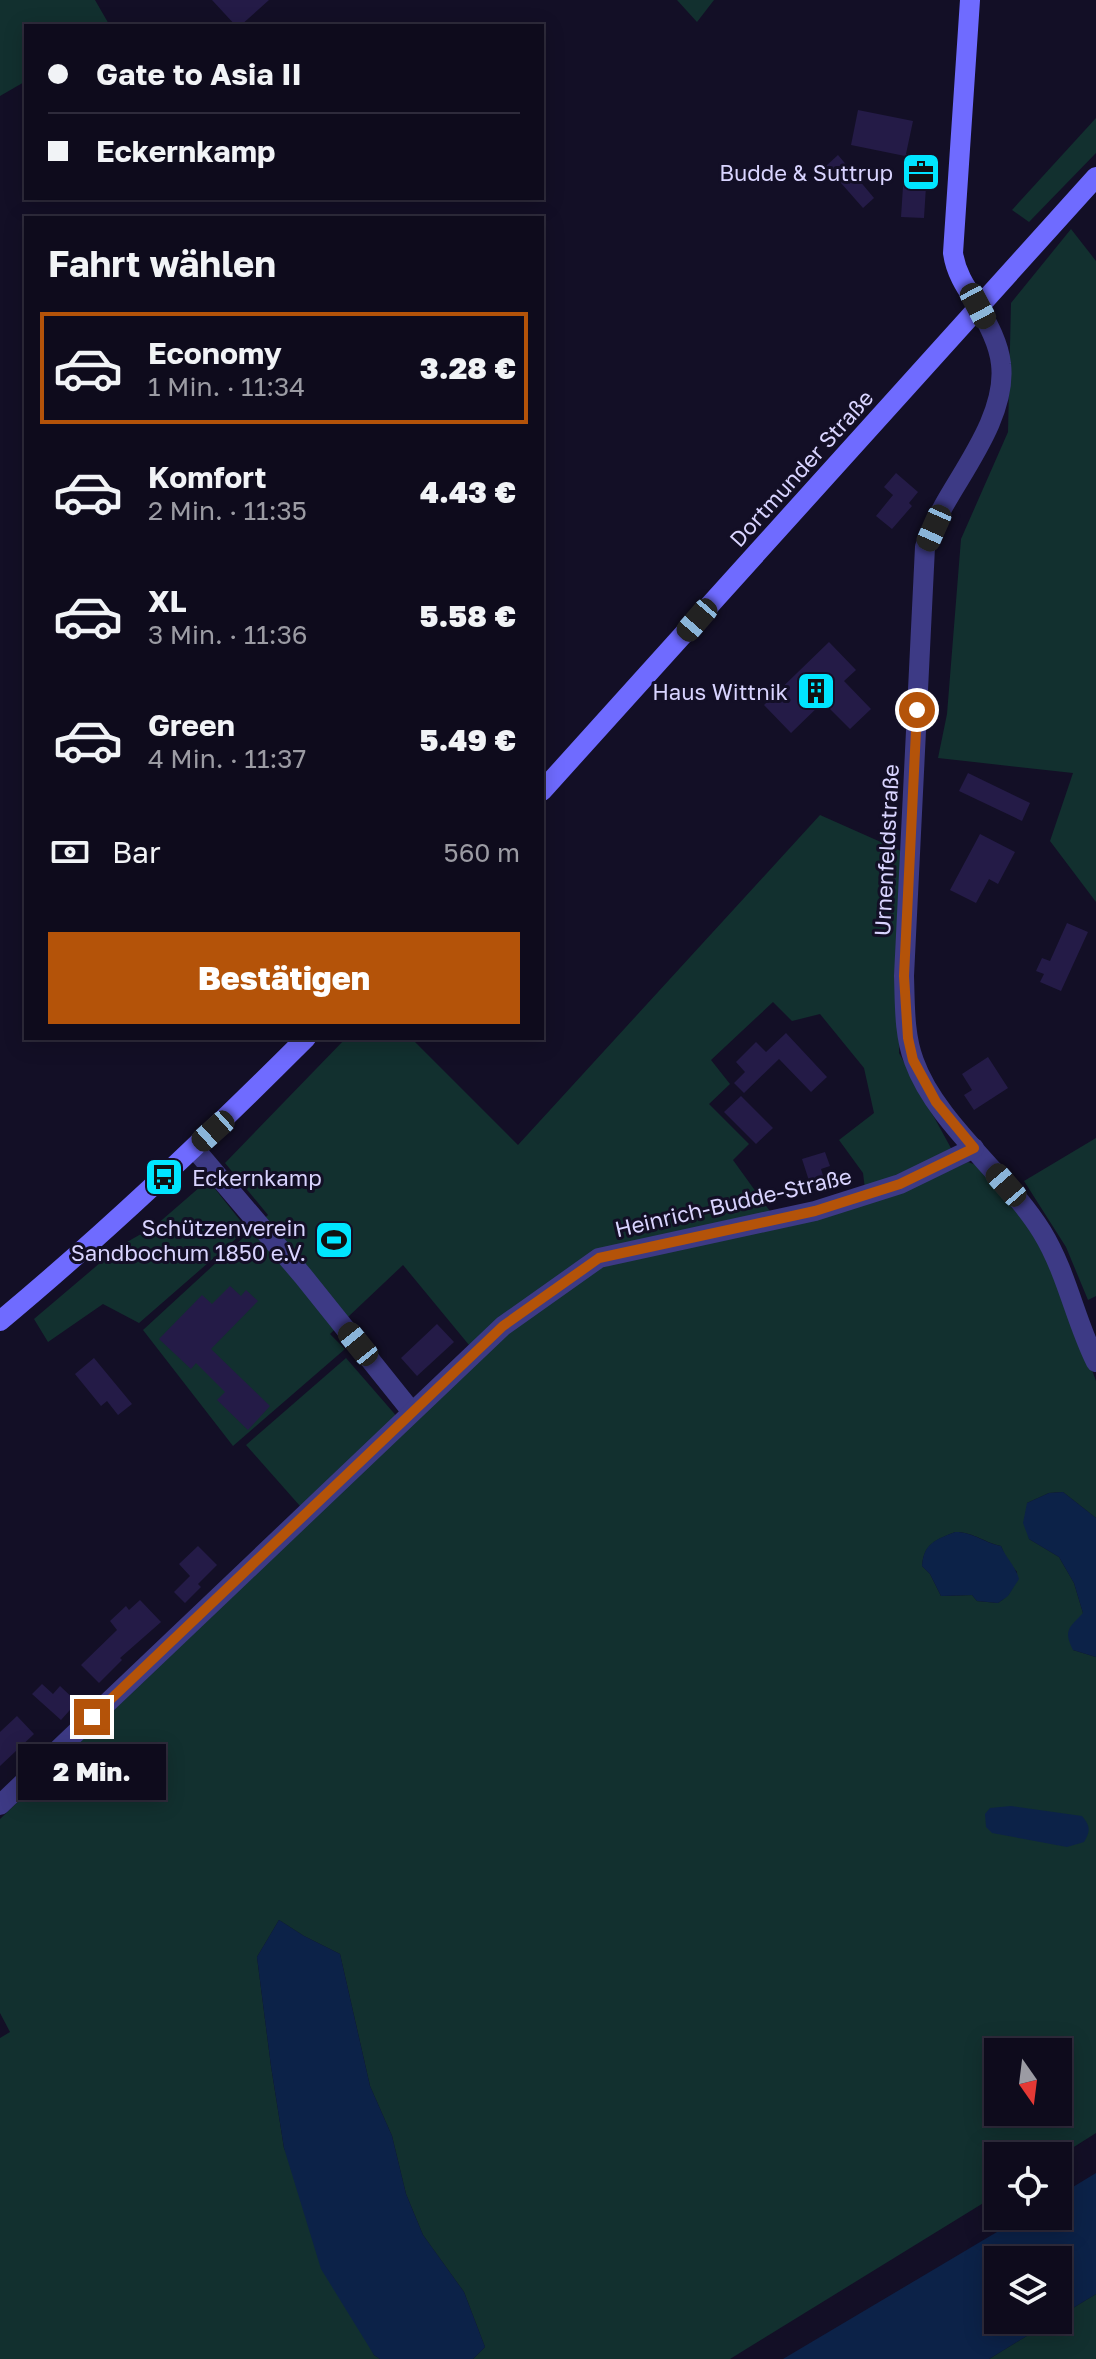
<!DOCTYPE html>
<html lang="de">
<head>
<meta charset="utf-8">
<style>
	body { margin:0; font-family:"Golos Text",sans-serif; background:#1c1929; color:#f1f3f6; height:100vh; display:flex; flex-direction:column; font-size:30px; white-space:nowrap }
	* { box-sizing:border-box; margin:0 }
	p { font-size:26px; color:#9b9ba3 }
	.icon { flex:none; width:44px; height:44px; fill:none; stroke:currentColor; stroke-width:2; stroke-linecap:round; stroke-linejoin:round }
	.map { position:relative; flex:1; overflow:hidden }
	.details { position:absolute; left:24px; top:216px; width:520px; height:824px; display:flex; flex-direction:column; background:#0e0b1c; border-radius:0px; box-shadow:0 4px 20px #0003,0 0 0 2px #2e2b3b }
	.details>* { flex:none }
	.top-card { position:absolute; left:24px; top:24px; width:520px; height:176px; border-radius:0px; box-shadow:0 4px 20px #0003,0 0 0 2px #2e2b3b; display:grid; align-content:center; height:176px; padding:0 24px; background:#0e0b1c }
	.needle { width:52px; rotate:166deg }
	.fabs { position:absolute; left:984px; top:2038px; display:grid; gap:16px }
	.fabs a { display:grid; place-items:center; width:88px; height:88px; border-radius:0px; background:#0e0b1c; box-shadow:0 4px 20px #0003,0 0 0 2px #2e2b3b; font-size:40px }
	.end { position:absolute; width:36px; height:36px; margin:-18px; border:10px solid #b45309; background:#fff; box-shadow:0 0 0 4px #fff }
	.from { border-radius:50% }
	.bubble { position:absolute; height:56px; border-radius:0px; background:#0e0b1c; box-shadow:0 4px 20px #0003,0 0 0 2px #2e2b3b; font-size:26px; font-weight:800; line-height:56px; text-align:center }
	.car { position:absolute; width:24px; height:48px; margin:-24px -12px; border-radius:10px; box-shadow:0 0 6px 2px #0007; background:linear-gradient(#222 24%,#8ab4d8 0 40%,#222 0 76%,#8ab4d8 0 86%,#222 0) }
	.top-card b { display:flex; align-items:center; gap:28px; height:76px; font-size:30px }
	.top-card b+b { border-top:2px solid #2e2b3b }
	.top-card i { width:20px; height:20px; background:#f1f3f6 }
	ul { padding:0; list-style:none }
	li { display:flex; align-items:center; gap:24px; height:112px; margin:0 16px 12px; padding:0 8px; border:4px solid transparent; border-radius:0px }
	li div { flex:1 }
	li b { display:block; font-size:30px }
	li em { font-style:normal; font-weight:800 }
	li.active { border-color:#b45309 }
	li>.icon { width:72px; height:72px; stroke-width:1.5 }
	h2 { padding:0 24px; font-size:36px; line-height:96px }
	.pay { display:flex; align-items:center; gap:20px; height:88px; padding:0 24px; font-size:30px }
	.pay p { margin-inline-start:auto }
	.button { display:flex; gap:16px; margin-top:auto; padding:16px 24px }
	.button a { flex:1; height:92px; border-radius:0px; background:#b45309; color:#fff; font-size:32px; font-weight:800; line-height:92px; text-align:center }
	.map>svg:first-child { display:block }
	.green { fill:#12302f; fill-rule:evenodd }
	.water { fill:#0c2248 }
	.building { fill:#241b47 }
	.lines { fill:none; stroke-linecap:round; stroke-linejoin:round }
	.street { stroke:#3d3a85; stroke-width:20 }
	.secondary { stroke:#6f6bff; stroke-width:20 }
	.route { stroke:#b45309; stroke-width:10 }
	.labels { text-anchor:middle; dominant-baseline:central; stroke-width:6; stroke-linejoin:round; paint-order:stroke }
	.poi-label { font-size:22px; fill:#d9d4ff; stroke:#130f26; text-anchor:end }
	.street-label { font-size:22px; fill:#d9d4ff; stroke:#130f26 }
</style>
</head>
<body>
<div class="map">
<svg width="1096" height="2359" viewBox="0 0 1096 2359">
	<rect width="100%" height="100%" fill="#130f26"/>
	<g class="green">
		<polygon points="0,0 95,0 110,26 26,26 26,81 0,96"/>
		<polygon points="677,0 714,0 697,22"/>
		<polygon points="1096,118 1096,153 1029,222 1012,210"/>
		<polygon points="1071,229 1096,261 1096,902 1050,841 1073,773 938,758 947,714 961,539 1008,432 1011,303"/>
		<polygon points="820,815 901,851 899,1053 952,1150 865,1189 863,1173 839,1140 874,1113 864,1068 820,1014 792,1021 773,1002 711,1060 730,1084 709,1104 749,1144 733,1160 772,1214 622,1245 469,1345 403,1265 330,1334 345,1349 233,1446 143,1330 268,1215 225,1163 346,1038 411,1038 518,1145"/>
		<polygon points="1096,1138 1096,1296 1088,1300 1066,1247 1024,1181"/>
		<path d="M968,1162l8,3 35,37 45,68 40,111v137l-33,-26 -14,1 -22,10 2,36 30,18 15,26 9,30 -10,37 23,7v476l-38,24 -60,-1v38l-268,165h-257l12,-12 -21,-55 -41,-57 -17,-41 -14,-58 -22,-50 -30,-132 -36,-18 -25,-16 -22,37 14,109 13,82 90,207 6,4h-380v-321l10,-6 -10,-19v-194l508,-486 96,-69 307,-76zM955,1532c19,0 28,10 46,14l6,14 10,12c-3,15 -5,22 -19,31l-21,-2 -5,-6 -31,1 -11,-22 -8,-8c2,-23 14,-26 33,-34zM998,2052h60v60h-60z"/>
		<polygon points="208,1180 247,1229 139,1323 103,1304 48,1342 34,1319 120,1246 155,1226"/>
		<polygon points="346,1358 399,1419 300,1506 246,1445"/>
		<polygon points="1096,2294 1096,2359 989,2359 1053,2320 1058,2320 1058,2317"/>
	</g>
	<g class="water">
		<path d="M1063,1492l33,26v139l-23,-7c-10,-20 -4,-22 10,-37l-9,-30 -15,-26 -30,-18 -6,-16 4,-20 22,-10z"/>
		<path d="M955,1532c19,0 27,10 46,14 5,12 15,21 18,33l-11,17 -10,7 -21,-2 -5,-6 -31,1 -11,-22 -8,-8c2,-23 13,-26 33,-34z"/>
		<path d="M1011,1806l71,10c8,10 9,14 2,26l-17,5 -75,-14 -6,-6 -1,-13 5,-6z"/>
		<polygon points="279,1920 304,1936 340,1954 370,2086 392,2136 406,2194 423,2235 464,2292 485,2347 473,2359 380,2359 374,2355 321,2269 284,2148 271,2066 257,1957"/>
		<polygon points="1096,2173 1096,2294 1058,2317 1058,2260 998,2260 998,2320 1053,2320 989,2359 783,2359 1024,2216 1058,2216 1058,2196"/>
	</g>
	<g class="building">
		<polygon points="212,0 269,0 240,26 236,26"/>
		<polygon points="858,110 913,121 906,154 928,155 924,218 901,217 905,156 851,145"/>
		<polygon points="838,155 874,198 863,208 826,166"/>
		<polygon points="896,473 918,492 909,503 912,506 892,529 876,516 893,495 884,487"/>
		<polygon points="829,642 856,670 844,681 871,709 850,729 823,702 791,733 764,705"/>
		<polygon points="968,773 1030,803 1022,821 959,791"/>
		<polygon points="980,834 1015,852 998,884 989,879 976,903 950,890"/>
		<polygon points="1067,923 1088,932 1061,991 1040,982 1044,974 1036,971 1042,958 1050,961"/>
		<polygon points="786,1033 827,1077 811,1092 779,1059 744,1093 734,1083 745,1072 736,1062 756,1042 766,1052"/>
		<polygon points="988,1057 1008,1088 974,1110 964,1095 972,1090 962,1074"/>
		<polygon points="741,1096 773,1128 756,1144 724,1112"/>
		<polygon points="825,1152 830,1166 821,1169 825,1182 811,1187 802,1159"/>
		<polygon points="230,1286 241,1296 246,1290 258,1301 211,1349 270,1406 248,1430 217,1400 225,1392 196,1363 191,1369 159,1339 202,1295 212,1304"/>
		<polygon points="437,1324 454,1342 417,1376 401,1358"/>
		<polygon points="94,1358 132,1404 118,1415 107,1401 101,1406 75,1374"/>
		<polygon points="198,1546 217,1565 198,1584 201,1587 185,1603 174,1592 190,1576 179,1564"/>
		<polygon points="140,1600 161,1622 120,1658 122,1660 99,1683 81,1665 117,1630 110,1621 126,1606 129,1610"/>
		<polygon points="42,1684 53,1694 60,1686 77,1702 61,1720 32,1694"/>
		<polygon points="17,1716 34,1734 0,1766 0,1732"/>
	</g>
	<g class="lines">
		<g class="street">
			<path d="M978,306c10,18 21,38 23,58 6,49 -36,103 -58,143 -7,13 -12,27 -18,40l-21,429c1,28 0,59 10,85 22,62 93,114 128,171 25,41 33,88 54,130"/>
			<polyline points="194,1148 303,1276 412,1412"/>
			<polyline points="0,1805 503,1326 599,1258 815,1211 900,1184 974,1148"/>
		</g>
		<g class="secondary">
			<path d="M970,0l-17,253c3,21 14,36 25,53"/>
			<polyline points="542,791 1096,177"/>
			<path d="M0,1321c107,-89 208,-185 306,-283"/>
		</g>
	</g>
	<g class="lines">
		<polyline class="route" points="92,1717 503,1326 599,1258 815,1211 900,1184 974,1148 936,1102 913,1060 908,1038 904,976 917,710"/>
	</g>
	<defs>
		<symbol id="office-square" viewBox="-11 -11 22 22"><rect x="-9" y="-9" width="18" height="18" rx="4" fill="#00e5ff" stroke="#130f26"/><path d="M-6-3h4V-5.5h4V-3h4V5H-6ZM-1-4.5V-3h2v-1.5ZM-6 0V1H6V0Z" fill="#111"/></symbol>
		<symbol id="building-square" viewBox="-11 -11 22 22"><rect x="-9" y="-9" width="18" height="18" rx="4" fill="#00e5ff" stroke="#130f26"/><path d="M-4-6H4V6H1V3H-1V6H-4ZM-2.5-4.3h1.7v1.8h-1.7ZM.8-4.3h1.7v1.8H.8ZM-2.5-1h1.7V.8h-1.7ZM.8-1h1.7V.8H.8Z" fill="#111"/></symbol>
		<symbol id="bus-square" viewBox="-11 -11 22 22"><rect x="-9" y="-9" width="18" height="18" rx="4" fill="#00e5ff" stroke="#130f26"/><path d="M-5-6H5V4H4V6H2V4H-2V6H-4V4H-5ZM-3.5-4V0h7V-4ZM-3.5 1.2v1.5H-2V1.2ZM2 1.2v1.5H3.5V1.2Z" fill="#111"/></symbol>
		<symbol id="stadium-square" viewBox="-11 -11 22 22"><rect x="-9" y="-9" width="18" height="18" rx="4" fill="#00e5ff" stroke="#130f26"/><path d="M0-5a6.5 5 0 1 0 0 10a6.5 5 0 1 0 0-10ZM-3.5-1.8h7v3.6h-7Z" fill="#111"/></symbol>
	</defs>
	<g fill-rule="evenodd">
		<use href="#office-square" x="899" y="150" width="44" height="44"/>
		<use href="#building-square" x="794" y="669" width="44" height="44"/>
		<use href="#bus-square" x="142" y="1155" width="44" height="44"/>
		<use href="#stadium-square" x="312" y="1218" width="44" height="44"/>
	</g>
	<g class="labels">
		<g class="poi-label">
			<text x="893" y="172">Budde &amp; Suttrup</text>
			<text x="788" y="691">Haus Wittnik</text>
			<text x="192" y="1177" text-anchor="start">Eckernkamp</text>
			<text x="306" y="1227">Schützenverein<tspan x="306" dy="25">Sandbochum 1850 e.V.</tspan></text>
		</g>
		<g class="street-label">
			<text transform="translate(801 468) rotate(-48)">Dortmunder Straße</text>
			<text transform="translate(886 850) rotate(-87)">Urnenfeldstraße</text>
			<text transform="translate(733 1202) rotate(-13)">Heinrich-Budde-Straße</text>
		</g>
	</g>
</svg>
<div class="fabs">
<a><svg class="needle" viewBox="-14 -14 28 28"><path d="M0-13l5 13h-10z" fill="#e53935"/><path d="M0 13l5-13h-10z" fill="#9b9ba3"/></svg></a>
<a><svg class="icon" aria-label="locate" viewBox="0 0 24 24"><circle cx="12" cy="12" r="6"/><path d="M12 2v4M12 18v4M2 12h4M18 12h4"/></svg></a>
<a><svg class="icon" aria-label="layers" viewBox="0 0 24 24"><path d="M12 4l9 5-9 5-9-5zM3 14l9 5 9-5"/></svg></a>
</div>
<i class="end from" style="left:917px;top:710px"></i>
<i class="end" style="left:92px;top:1717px"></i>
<div class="bubble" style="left:18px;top:1744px;width:148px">2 Min.</div>
<i class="car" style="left:978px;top:306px;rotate:152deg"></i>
<i class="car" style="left:934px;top:528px;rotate:204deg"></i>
<i class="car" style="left:697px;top:620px;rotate:221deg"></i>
<i class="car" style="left:213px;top:1131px;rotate:228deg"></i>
<i class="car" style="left:1006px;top:1185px;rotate:319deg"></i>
<i class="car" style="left:358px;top:1344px;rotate:321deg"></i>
<div class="top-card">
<b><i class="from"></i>Gate to Asia II</b>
<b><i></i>Eckernkamp</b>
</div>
<section class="details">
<h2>Fahrt wählen</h2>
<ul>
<li class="active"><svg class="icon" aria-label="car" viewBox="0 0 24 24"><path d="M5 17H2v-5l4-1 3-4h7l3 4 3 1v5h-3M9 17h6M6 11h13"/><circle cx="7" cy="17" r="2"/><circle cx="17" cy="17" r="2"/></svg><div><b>Economy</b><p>1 Min. · 11:34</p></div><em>3.28 €</em></li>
<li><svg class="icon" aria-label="car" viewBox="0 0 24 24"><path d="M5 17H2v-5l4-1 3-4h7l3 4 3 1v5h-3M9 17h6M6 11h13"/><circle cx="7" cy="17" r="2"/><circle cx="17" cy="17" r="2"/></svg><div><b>Komfort</b><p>2 Min. · 11:35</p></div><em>4.43 €</em></li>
<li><svg class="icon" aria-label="car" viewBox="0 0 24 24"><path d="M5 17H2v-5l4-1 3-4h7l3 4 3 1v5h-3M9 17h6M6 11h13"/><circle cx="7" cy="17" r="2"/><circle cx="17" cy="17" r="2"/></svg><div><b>XL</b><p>3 Min. · 11:36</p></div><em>5.58 €</em></li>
<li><svg class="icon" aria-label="car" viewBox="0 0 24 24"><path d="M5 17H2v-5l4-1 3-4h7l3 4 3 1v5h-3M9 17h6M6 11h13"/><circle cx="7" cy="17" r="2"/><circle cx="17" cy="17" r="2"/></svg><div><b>Green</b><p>4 Min. · 11:37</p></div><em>5.49 €</em></li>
</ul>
<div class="pay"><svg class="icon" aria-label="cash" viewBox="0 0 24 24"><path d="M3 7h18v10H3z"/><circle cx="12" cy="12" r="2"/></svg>Bar<p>560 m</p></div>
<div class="button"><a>Bestätigen</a></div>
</section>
</div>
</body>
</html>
